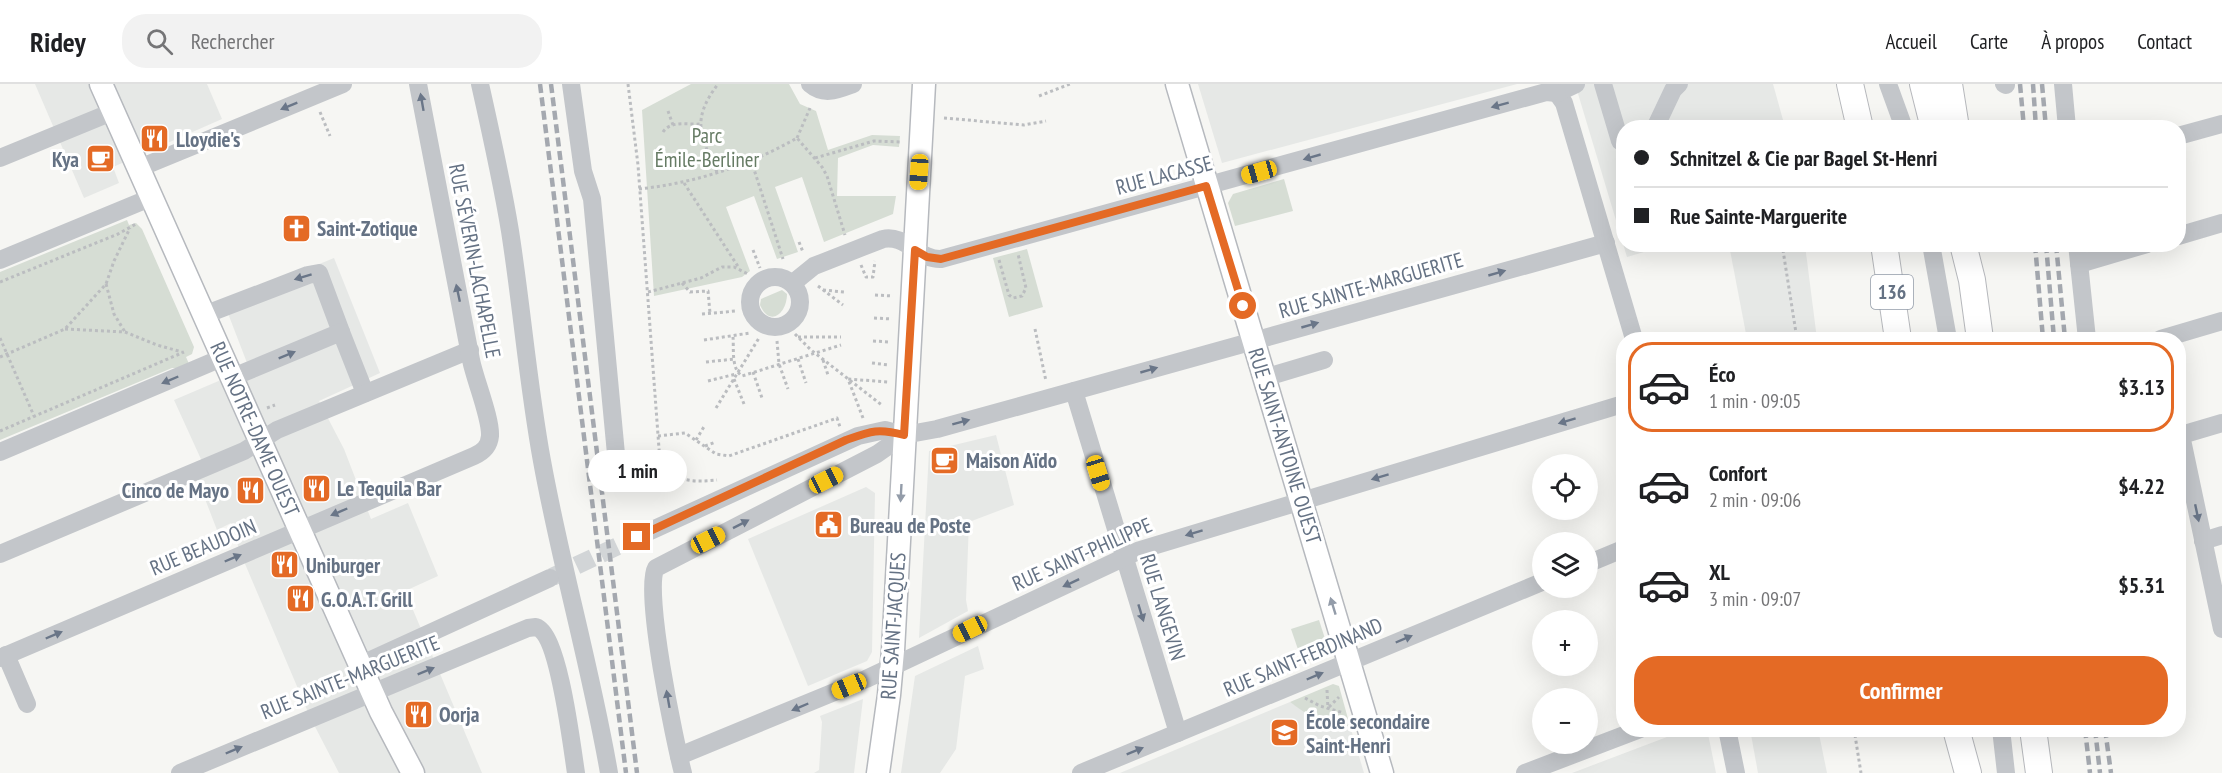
<!DOCTYPE html>
<html lang="fr">
<head>
<meta charset="utf-8">
<style>
	body { margin:0; font-family:"PT Sans Narrow",sans-serif; background:#f2f2f2; color:#202124; height:100vh; display:flex; flex-direction:column; font-size:22px; white-space:nowrap }
	* { box-sizing:border-box; margin:0 }
	p { font-size:20px; color:#757577 }
	.icon { flex:none; width:33px; height:33px; fill:none; stroke:currentColor; stroke-width:2; stroke-linecap:round; stroke-linejoin:round }
	.map { position:relative; flex:1; overflow:hidden }
	.side { position:absolute; left:1616px; top:248px; width:570px; height:405px; display:flex; flex-direction:column; background:#fff; border-radius:24px; box-shadow:0 6px 24px #0002 }
	.side>* { flex:none }
	.banner { position:absolute; left:1616px; top:36px; width:570px; height:132px; border-radius:24px; box-shadow:0 6px 24px #0002; display:grid; align-content:center; height:132px; padding:0 18px; background:#fff }
	.controls { position:absolute; left:1532px; top:370px; display:grid; gap:12px }
	.controls a { display:grid; place-items:center; width:66px; height:66px; border-radius:50%; background:#fff; box-shadow:0 6px 24px #0002; font-size:30px }
	.end { position:absolute; width:27px; height:27px; margin:-14px; border:8px solid #e46a25; background:#fff; box-shadow:0 0 0 3px #fff }
	.from { border-radius:50% }
	.bubble { position:absolute; height:42px; border-radius:21px; background:#fff; box-shadow:0 6px 24px #0002; font-size:20px; font-weight:600; line-height:42px; text-align:center }
	.car { position:absolute; width:18px; height:36px; margin:-18px -9px; border-radius:8px; box-shadow:0 0 4px 2px #0007; background:linear-gradient(#f5c518 24%,#345 0 40%,#f5c518 0 76%,#345 0 86%,#f5c518 0) }
	.banner b { display:flex; align-items:center; gap:21px; height:57px; font-size:22px }
	.banner b+b { border-top:2px solid #e0e0e0 }
	.banner i { width:15px; height:15px; background:#202124 }
	ul { padding:10px 0 0; list-style:none }
	li { display:flex; align-items:center; gap:18px; height:90px; margin:0 12px 9px; padding:0 6px; border:3px solid transparent; border-radius:24px }
	li div { flex:1 }
	li b { display:block; font-size:22px }
	li em { font-style:normal; font-weight:600 }
	li.active { border-color:#e46a25 }
	li>.icon { width:54px; height:54px; stroke-width:1.5 }
	.action { display:flex; gap:12px; margin-top:auto; padding:12px 18px }
	.action a { flex:1; height:69px; border-radius:24px; background:#e46a25; color:#fff; font-size:24px; font-weight:600; line-height:69px; text-align:center }
	header { display:flex; align-items:center; gap:36px; box-sizing:border-box; height:84px; padding:0 30px; background:#fff; border-bottom:2px solid #e0e0e0 }
	header strong { font-size:28px }
	nav { display:flex; gap:33px; margin-inline-start:auto; font-size:21px }
	.search { width:420px; height:54px; background:#f2f2f2; display:flex; align-items:center; gap:15px; box-sizing:border-box; padding:0 21px; border-radius:24px; color:#757577; font-size:22px }
	.map>svg:first-child { display:block }
	.built { fill:#e6e8e6 }
	.green { fill:#d6ddd4 }
	.lines { fill:none; stroke-linecap:round; stroke-linejoin:round }
	.minor-tunnel { stroke:#d2d5d7; stroke-width:18; stroke-dasharray:18 9; stroke-linecap:butt }
	.major-casing { stroke:#b6b9be; stroke-width:25 }
	.highway-casing { stroke:#b6b8bc; stroke-width:28 }
	.path { stroke:#bbbdc0; stroke-width:3; stroke-dasharray:3 3; stroke-linecap:butt }
	.minor { stroke:#c3c6ca; stroke-width:18 }
	.major { stroke:#fff; stroke-width:22 }
	.highway { stroke:#fff; stroke-width:26 }
	.rail { stroke:#a4a8af; stroke-width:4.5; stroke-dasharray:9 4.5; stroke-linecap:butt }
	.oneway { fill:#6a7688 }
	.oneway2 { fill:#939ca9 }
	.route { stroke:#e46a25; stroke-width:8 }
	.labels { text-anchor:middle; dominant-baseline:central; stroke-width:6; stroke-linejoin:round; paint-order:stroke }
	.shield { fill:#fff; stroke:#939ca9; stroke-width:1.5 }
	.shield-label { font-size:20px; font-weight:bold; fill:#657284 }
	.park-label { font-size:21px; fill:#667b64; stroke:#fff }
	.poi-label { font-size:21px; font-weight:bold; fill:#657284; stroke:#fff; text-anchor:start }
	.street-label { font-size:21px; fill:#657284; stroke:#fff }
</style>
</head>
<body>
<header>
<strong>Ridey</strong>
<div class="search"><svg class="icon" aria-label="search" viewBox="0 0 24 24"><circle cx="10" cy="10" r="6"/><path d="M15 15l6 6"/></svg>Rechercher</div>
<nav><a>Accueil</a><a>Carte</a><a>À propos</a><a>Contact</a></nav>
</header>
<div class="map">
<svg width="2222" height="689" viewBox="0 0 2222 689">
	<rect width="100%" height="100%" fill="#f6f6f3"/>
	<g class="built">
		<polygon points="35,0 207,0 222,35 113,83 119,99 84,114"/>
		<polygon points="1198,0 1517,0 1222,79"/>
		<polygon points="1573,0 1773,0 1785,43 1623,44 1623,160 1668,161 1627,173 1576,3"/>
		<polygon points="1729,161 1805,161 1817,255 1747,255"/>
		<polygon points="334,174 380,289 319,317 344,365 371,435 408,419 438,492 405,507 482,689 339,689 310,633 240,468 231,439 217,446 195,389 205,384 174,316 249,284 224,219"/>
		<polygon points="996,351 1014,421 969,438 966,516 968,527 919,554 929,367"/>
		<polygon points="866,403 875,409 872,568 867,577 808,602 748,455"/>
		<polygon points="978,562 984,585 965,592 956,665 940,689 901,689 915,592"/>
		<polygon points="863,615 854,689 814,689 819,686 822,638 820,632"/>
		<polygon points="1290,618 1315,634 1335,640 1350,642 1364,689 1120,689"/>
		<polygon points="1688,645 1707,645 1716,689 1572,689"/>
		<polygon points="1750,645 1818,645 1827,689 1758,689"/>
	</g>
	<g class="green">
		<polygon points="691,0 789,0 800,20 816,27 828,66 872,51 900,52 899,63 873,61 838,74 837,112 896,112 893,130 824,158 802,93 775,103 798,168 777,175 754,112 726,123 750,187 742,193 654,212 642,26"/>
		<polygon points="1284,95 1293,127 1235,142 1228,119 1233,110"/>
		<polygon points="127,136 129,141 136,139 142,145 194,263 192,270 186,273 190,282 184,284 172,284 0,356 0,188"/>
		<polygon points="1027,165 1043,223 1009,233 993,174"/>
		<path d="M782,206l5,4c0,19 -17,34 -27,11l1,-6z"/>
		<polygon points="1319,536 1328,564 1326,568 1303,580 1291,545"/>
		<path d="M1333,600l6,2 11,40c-23,0 -42,-10 -60,-24z"/>
	</g>
	<g class="lines">
		<polyline class="minor-tunnel" points="552,493 637,453"/>
		<defs>
			<g id="major">
				<polyline points="101,0 381,628 413,689"/>
				<polyline points="1177,0 1382,689"/>
				<polyline points="878,689 889,611 893,567 924,0"/>
			</g>
			<g id="highway">
				<polyline points="1850,0 1860,44"/>
				<polyline points="1923,0 1934,44"/>
				<polyline points="1949,0 1956,44"/>
				<polyline points="1884,160 1898,255"/>
				<polyline points="1963,160 1972,196 1980,255"/>
				<polyline points="1956,645 1968,689"/>
				<polyline points="2033,645 2039,689"/>
			</g>
		</defs>
		<use href="#major" class="major-casing"/>
		<use href="#highway" class="highway-casing"/>
		<g class="path">
			<polyline points="628,0 638,81 662,405"/>
			<polyline points="1039,12 1070,0"/>
			<polyline points="668,27 673,41"/>
			<polyline points="320,28 330,52"/>
			<polyline points="944,34 1024,41 1046,37"/>
			<path d="M663,48c8,-12 25,-7 38,-8"/>
			<polyline points="797,54 810,24"/>
			<polyline points="815,74 874,57 902,58"/>
			<polyline points="751,76 783,175"/>
			<path d="M717,88c-17,-37 -26,-52 1,-88"/>
			<polyline points="684,99 739,184"/>
			<path d="M639,105c55,-6 109,-23 158,-51l25,29 5,9 18,59"/>
			<polyline points="799,158 803,168"/>
			<polyline points="1782,160 1797,255"/>
			<polyline points="753,166 760,184"/>
			<polyline points="999,176 1009,211 1013,214 1022,212 1026,204 1018,170"/>
			<polyline points="861,181 866,193 873,193 875,177"/>
			<polyline points="0,198 118,150 136,140"/>
			<polyline points="682,199 690,208 708,207 710,229"/>
			<polyline points="106,200 114,230 125,248"/>
			<polyline points="818,202 843,221"/>
			<polyline points="823,206 844,208"/>
			<polyline points="648,208 701,194 722,183 734,183 748,190"/>
			<polyline points="875,211 893,212"/>
			<polyline points="702,230 736,227"/>
			<polyline points="874,234 892,235"/>
			<polyline points="65,245 125,248 157,261 182,268"/>
			<polyline points="1035,245 1046,297"/>
			<polyline points="795,250 811,266 883,322"/>
			<path d="M733,253c1,12 -2,32 9,39l99,-31"/>
			<polyline points="798,253 841,253"/>
			<polyline points="0,254 34,332"/>
			<polyline points="704,256 750,249"/>
			<polyline points="777,257 779,280 788,305"/>
			<polyline points="873,257 890,258"/>
			<polyline points="0,273 65,245 106,200 114,177 130,144"/>
			<polyline points="798,275 806,299"/>
			<polyline points="823,276 828,291"/>
			<polyline points="706,278 735,275"/>
			<polyline points="872,279 889,281"/>
			<polyline points="753,288 762,314"/>
			<polyline points="734,295 744,320"/>
			<polyline points="708,297 736,290"/>
			<polyline points="267,324 275,321"/>
			<polyline points="716,324 759,254"/>
			<polyline points="863,334 848,295 888,298"/>
			<polyline points="0,347 184,268"/>
			<polyline points="658,352 685,349 716,370 729,372 837,334 840,343"/>
			<polyline points="696,356 705,341"/>
			<polyline points="705,362 716,358"/>
			<path d="M662,380c14,19 34,18 55,16"/>
			<polyline points="1327,606 1328,625"/>
			<polyline points="1305,614 1320,622 1344,629"/>
			<polyline points="1329,623 1339,613"/>
			<polyline points="1854,645 1861,689"/>
		</g>
		<g class="minor">
			<path d="M480,0c11,49 22,98 30,147 12,77 18,154 32,230 19,105 49,207 67,312"/>
			<polyline points="571,0 583,87 592,115 616,370"/>
			<path d="M810,0c14,12 27,6 43,0"/>
			<polyline points="1603,0 1620,57 1623,56"/>
			<polyline points="1888,0 1904,44"/>
			<polyline points="2004,0 2006,1"/>
			<polyline points="2063,0 2067,44"/>
			<polyline points="1557,9 1564,19 1634,255"/>
			<polyline points="1557,9 1576,0"/>
			<polyline points="1655,44 1673,6 1679,0"/>
			<polyline points="2178,52 2222,40"/>
			<polyline points="0,74 112,28"/>
			<polyline points="137,85 343,0"/>
			<polyline points="2178,152 2222,139"/>
			<polyline points="1931,160 1948,255"/>
			<polyline points="2077,160 2087,255"/>
			<polyline points="0,176 150,114"/>
			<polyline points="2079,180 2147,160"/>
			<circle cx="775" cy="218" r="25"/>
			<path d="M793,199l21,-17 69,-27c22,-5 36,21 58,20l605,-167 11,1"/>
			<polyline points="204,231 308,191 319,189 341,248"/>
			<polyline points="2161,255 2222,237"/>
			<polyline points="233,293 341,248 365,309"/>
			<polyline points="1264,294 1324,276"/>
			<polyline points="1074,307 1178,649"/>
			<polyline points="2181,351 2222,545"/>
			<polyline points="2178,352 2222,339"/>
			<polyline points="0,368 224,273"/>
			<polyline points="637,453 858,352 885,346 904,351 937,345 1606,159"/>
			<polyline points="2203,457 2222,451"/>
			<polyline points="0,470 244,367 277,346 470,266"/>
			<polyline points="1587,480 1623,465"/>
			<polyline points="6,571 27,620"/>
			<path d="M0,574l474,-202c9,-4 15,-9 16,-20 1,-18 -15,-56 -19,-76 -17,-92 -36,-184 -53,-276"/>
			<polyline points="360,581 550,494"/>
			<polyline points="1727,645 1736,689"/>
			<polyline points="2001,645 2006,689"/>
			<polyline points="679,672 866,595 1140,466 1623,320"/>
			<path d="M180,689l348,-145 8,-1c23,7 36,121 40,146"/>
			<path d="M683,689c-8,-30 -40,-183 -27,-205l221,-114 27,-19"/>
			<polyline points="1081,689 1542,498"/>
			<polyline points="1525,689 1640,645"/>
		</g>
		<use href="#major" class="major"/>
		<use href="#highway" class="highway"/>
		<g class="rail">
			<polyline points="540,0 626,689"/>
			<polyline points="551,0 637,689"/>
			<polyline points="2020,0 2024,44"/>
			<polyline points="2033,0 2036,44"/>
			<polyline points="2042,0 2046,44"/>
			<polyline points="2035,160 2043,255"/>
			<polyline points="2046,160 2054,255"/>
			<polyline points="2056,160 2065,255"/>
			<polyline points="2085,645 2090,689"/>
			<polyline points="2095,645 2100,689"/>
			<polyline points="2105,645 2111,689"/>
		</g>
	</g>
	<defs><path id="oneway-solid" d="M-6-.8H1V-3.2L6.5 0L1 3.2V.8H-6Z" transform="scale(1.5)"/></defs>
	<g class="oneway">
		<use href="#oneway-solid" transform="translate(422 18) rotate(-100)"/>
		<use href="#oneway-solid" transform="translate(1500 21) rotate(165)"/>
		<use href="#oneway-solid" transform="translate(289 22) rotate(158)"/>
		<use href="#oneway-solid" transform="translate(1312 73) rotate(164)"/>
		<use href="#oneway-solid" transform="translate(1497 189) rotate(-16)"/>
		<use href="#oneway-solid" transform="translate(303 193) rotate(163)"/>
		<use href="#oneway-solid" transform="translate(458 209) rotate(-102)"/>
		<use href="#oneway-solid" transform="translate(1310 241) rotate(-16)"/>
		<use href="#oneway-solid" transform="translate(287 271) rotate(-22)"/>
		<use href="#oneway-solid" transform="translate(1149 286) rotate(-16)"/>
		<use href="#oneway-solid" transform="translate(170 296) rotate(157)"/>
		<use href="#oneway-solid" transform="translate(1567 337) rotate(163)"/>
		<use href="#oneway-solid" transform="translate(961 338) rotate(-15)"/>
		<use href="#oneway-solid" transform="translate(1380 393) rotate(163)"/>
		<use href="#oneway-solid" transform="translate(339 428) rotate(157)"/>
		<use href="#oneway-solid" transform="translate(2197 429) rotate(78)"/>
		<use href="#oneway-solid" transform="translate(741 440) rotate(-27)"/>
		<use href="#oneway-solid" transform="translate(1194 449) rotate(163)"/>
		<use href="#oneway-solid" transform="translate(233 474) rotate(-23)"/>
		<use href="#oneway-solid" transform="translate(1071 499) rotate(155)"/>
		<use href="#oneway-solid" transform="translate(1141 529) rotate(73)"/>
		<use href="#oneway-solid" transform="translate(54 551) rotate(-23)"/>
		<use href="#oneway-solid" transform="translate(1404 555) rotate(-23)"/>
		<use href="#oneway-solid" transform="translate(426 587) rotate(-22)"/>
		<use href="#oneway-solid" transform="translate(1315 592) rotate(-23)"/>
		<use href="#oneway-solid" transform="translate(668 615) rotate(-100)"/>
		<use href="#oneway-solid" transform="translate(800 623) rotate(157)"/>
		<use href="#oneway-solid" transform="translate(234 666) rotate(-23)"/>
		<use href="#oneway-solid" transform="translate(1135 667) rotate(-22)"/>
	</g>
	<g class="oneway2">
		<use href="#oneway-solid" transform="translate(901 409) rotate(93)"/>
		<use href="#oneway-solid" transform="translate(1333 522) rotate(-107)"/>
	</g>
	<g class="lines">
		<path class="route" d="M637,453l209,-97c25,-9 32,-12 58,-5l11,-185 12,7 14,2 265,-73 37,120"/>
	</g>
	<defs>
		<symbol id="restaurant-square" viewBox="-11 -11 22 22"><rect x="-9" y="-9" width="18" height="18" rx="4" fill="#e46a25" stroke="#fff"/><path d="M-5-6h1v4h1v-4h1v4h1v-4h1v5L-1.5 .5V6h-2V.5L-5-1ZM5-6V6H3V1.5H1.5Q1.5-4 5-6Z" fill="#fff"/></symbol>
		<symbol id="cafe-square" viewBox="-11 -11 22 22"><rect x="-9" y="-9" width="18" height="18" rx="4" fill="#e46a25" stroke="#fff"/><path d="M-5.5-4.5H6V0H3Q3 3.5 0 3.5H-2.5Q-5.5 3.5-5.5 0ZM3-3.2v2h1.7v-2ZM-6 4.5H4V6H-6Z" fill="#fff"/></symbol>
		<symbol id="church-square" viewBox="-11 -11 22 22"><rect x="-9" y="-9" width="18" height="18" rx="4" fill="#e46a25" stroke="#fff"/><path d="M-1.2-6h2.4v3.5h3.3v2.4h-3.3V6h-2.4V-.1h-3.3v-2.4h3.3Z" fill="#fff"/></symbol>
		<symbol id="civic-square" viewBox="-11 -11 22 22"><rect x="-9" y="-9" width="18" height="18" rx="4" fill="#e46a25" stroke="#fff"/><path d="M-.6-6.5H3V-4.5H.6V-3L4-1V1h2V6H-6V1h2V-1L-.6-3ZM-1.2 2.5V6h2.4V2.5Z" fill="#fff"/></symbol>
		<symbol id="school-square" viewBox="-11 -11 22 22"><rect x="-9" y="-9" width="18" height="18" rx="4" fill="#e46a25" stroke="#fff"/><path d="M0-5L7-2L0 1L-7-2ZM-4 1L0 2.5L4 1V4Q0 6-4 4Z" fill="#fff"/></symbol>
	</defs>
	<g fill-rule="evenodd">
		<use href="#restaurant-square" x="138" y="38" width="33" height="33"/>
		<use href="#cafe-square" x="84" y="58" width="33" height="33"/>
		<use href="#church-square" x="280" y="128" width="33" height="33"/>
		<use href="#cafe-square" x="928" y="360" width="33" height="33"/>
		<use href="#restaurant-square" x="300" y="388" width="33" height="33"/>
		<use href="#restaurant-square" x="234" y="390" width="33" height="33"/>
		<use href="#civic-square" x="812" y="424" width="33" height="33"/>
		<use href="#restaurant-square" x="268" y="464" width="33" height="33"/>
		<use href="#restaurant-square" x="284" y="498" width="33" height="33"/>
		<use href="#restaurant-square" x="402" y="614" width="33" height="33"/>
		<use href="#school-square" x="1268" y="632" width="33" height="33"/>
	</g>
	<g class="labels">
		<rect class="shield" x="1871" y="191" width="42" height="34" rx="4.5"/>
		<g class="shield-label">
			<text x="1892" y="208">136</text>
		</g>
		<g class="park-label">
			<text x="707" y="51">Parc<tspan x="707" dy="24">Émile-Berliner</tspan></text>
		</g>
		<g class="poi-label">
			<text x="176" y="55">Lloydie's</text>
			<text x="79" y="75" text-anchor="end">Kya</text>
			<text x="317" y="144">Saint-Zotique</text>
			<text x="966" y="376">Maison Aïdo</text>
			<text x="337" y="404">Le Tequila Bar</text>
			<text x="229" y="406" text-anchor="end">Cinco de Mayo</text>
			<text x="850" y="441">Bureau de Poste</text>
			<text x="306" y="481">Uniburger</text>
			<text x="321" y="515">G.O.A.T. Grill</text>
			<text x="439" y="630">Oorja</text>
			<text x="1306" y="637">École secondaire<tspan x="1306" dy="24">Saint-Henri</tspan></text>
		</g>
		<g class="street-label">
			<text transform="translate(1164 91) rotate(-15)">RUE LACASSE</text>
			<text transform="translate(475 177) rotate(79)">RUE SÉVERIN-LACHAPELLE</text>
			<text transform="translate(1371 201) rotate(-16)">RUE SAINTE-MARGUERITE</text>
			<text transform="translate(255 345) rotate(66)">RUE NOTRE-DAME OUEST</text>
			<text transform="translate(1285 362) rotate(73)">RUE SAINT-ANTOINE OUEST</text>
			<text transform="translate(203 463) rotate(-23)">RUE BEAUDOIN</text>
			<text transform="translate(1082 470) rotate(-24)">RUE SAINT-PHILIPPE</text>
			<text transform="translate(1163 523) rotate(73)">RUE LANGEVIN</text>
			<text transform="translate(893 542) rotate(-86)">RUE SAINT-JACQUES</text>
			<text transform="translate(1303 573) rotate(-23)">RUE SAINT-FERDINAND</text>
			<text transform="translate(350 593) rotate(-22)">RUE SAINTE-MARGUERITE</text>
		</g>
	</g>
</svg>
<div class="controls">
<a><svg class="icon" aria-label="locate" viewBox="0 0 24 24"><circle cx="12" cy="12" r="6"/><path d="M12 2v4M12 18v4M2 12h4M18 12h4"/></svg></a>
<a><svg class="icon" aria-label="layers" viewBox="0 0 24 24"><path d="M12 4l9 5-9 5-9-5zM3 14l9 5 9-5"/></svg></a>
<a>+</a>
<a>−</a>
</div>
<i class="end from" style="left:1243px;top:222px"></i>
<i class="end" style="left:637px;top:453px"></i>
<div class="bubble" style="left:588px;top:366px;width:99px">1 min</div>
<i class="car" style="left:919px;top:88px;rotate:184deg"></i>
<i class="car" style="left:1259px;top:88px;rotate:254deg"></i>
<i class="car" style="left:1098px;top:389px;rotate:163deg"></i>
<i class="car" style="left:826px;top:396px;rotate:63deg"></i>
<i class="car" style="left:708px;top:456px;rotate:63deg"></i>
<i class="car" style="left:970px;top:545px;rotate:244deg"></i>
<i class="car" style="left:849px;top:602px;rotate:247deg"></i>
<div class="banner">
<b><i class="from"></i>Schnitzel &amp; Cie par Bagel St-Henri</b>
<b><i></i>Rue Sainte-Marguerite</b>
</div>
<section class="side">
<ul>
<li class="active"><svg class="icon" aria-label="car" viewBox="0 0 24 24"><path d="M5 17H2v-5l4-1 3-4h7l3 4 3 1v5h-3M9 17h6M6 11h13"/><circle cx="7" cy="17" r="2"/><circle cx="17" cy="17" r="2"/></svg><div><b>Éco</b><p>1 min · 09:05</p></div><em>$3.13</em></li>
<li><svg class="icon" aria-label="car" viewBox="0 0 24 24"><path d="M5 17H2v-5l4-1 3-4h7l3 4 3 1v5h-3M9 17h6M6 11h13"/><circle cx="7" cy="17" r="2"/><circle cx="17" cy="17" r="2"/></svg><div><b>Confort</b><p>2 min · 09:06</p></div><em>$4.22</em></li>
<li><svg class="icon" aria-label="car" viewBox="0 0 24 24"><path d="M5 17H2v-5l4-1 3-4h7l3 4 3 1v5h-3M9 17h6M6 11h13"/><circle cx="7" cy="17" r="2"/><circle cx="17" cy="17" r="2"/></svg><div><b>XL</b><p>3 min · 09:07</p></div><em>$5.31</em></li>
</ul>
<div class="action"><a>Confirmer</a></div>
</section>
</div>
</body>
</html>
